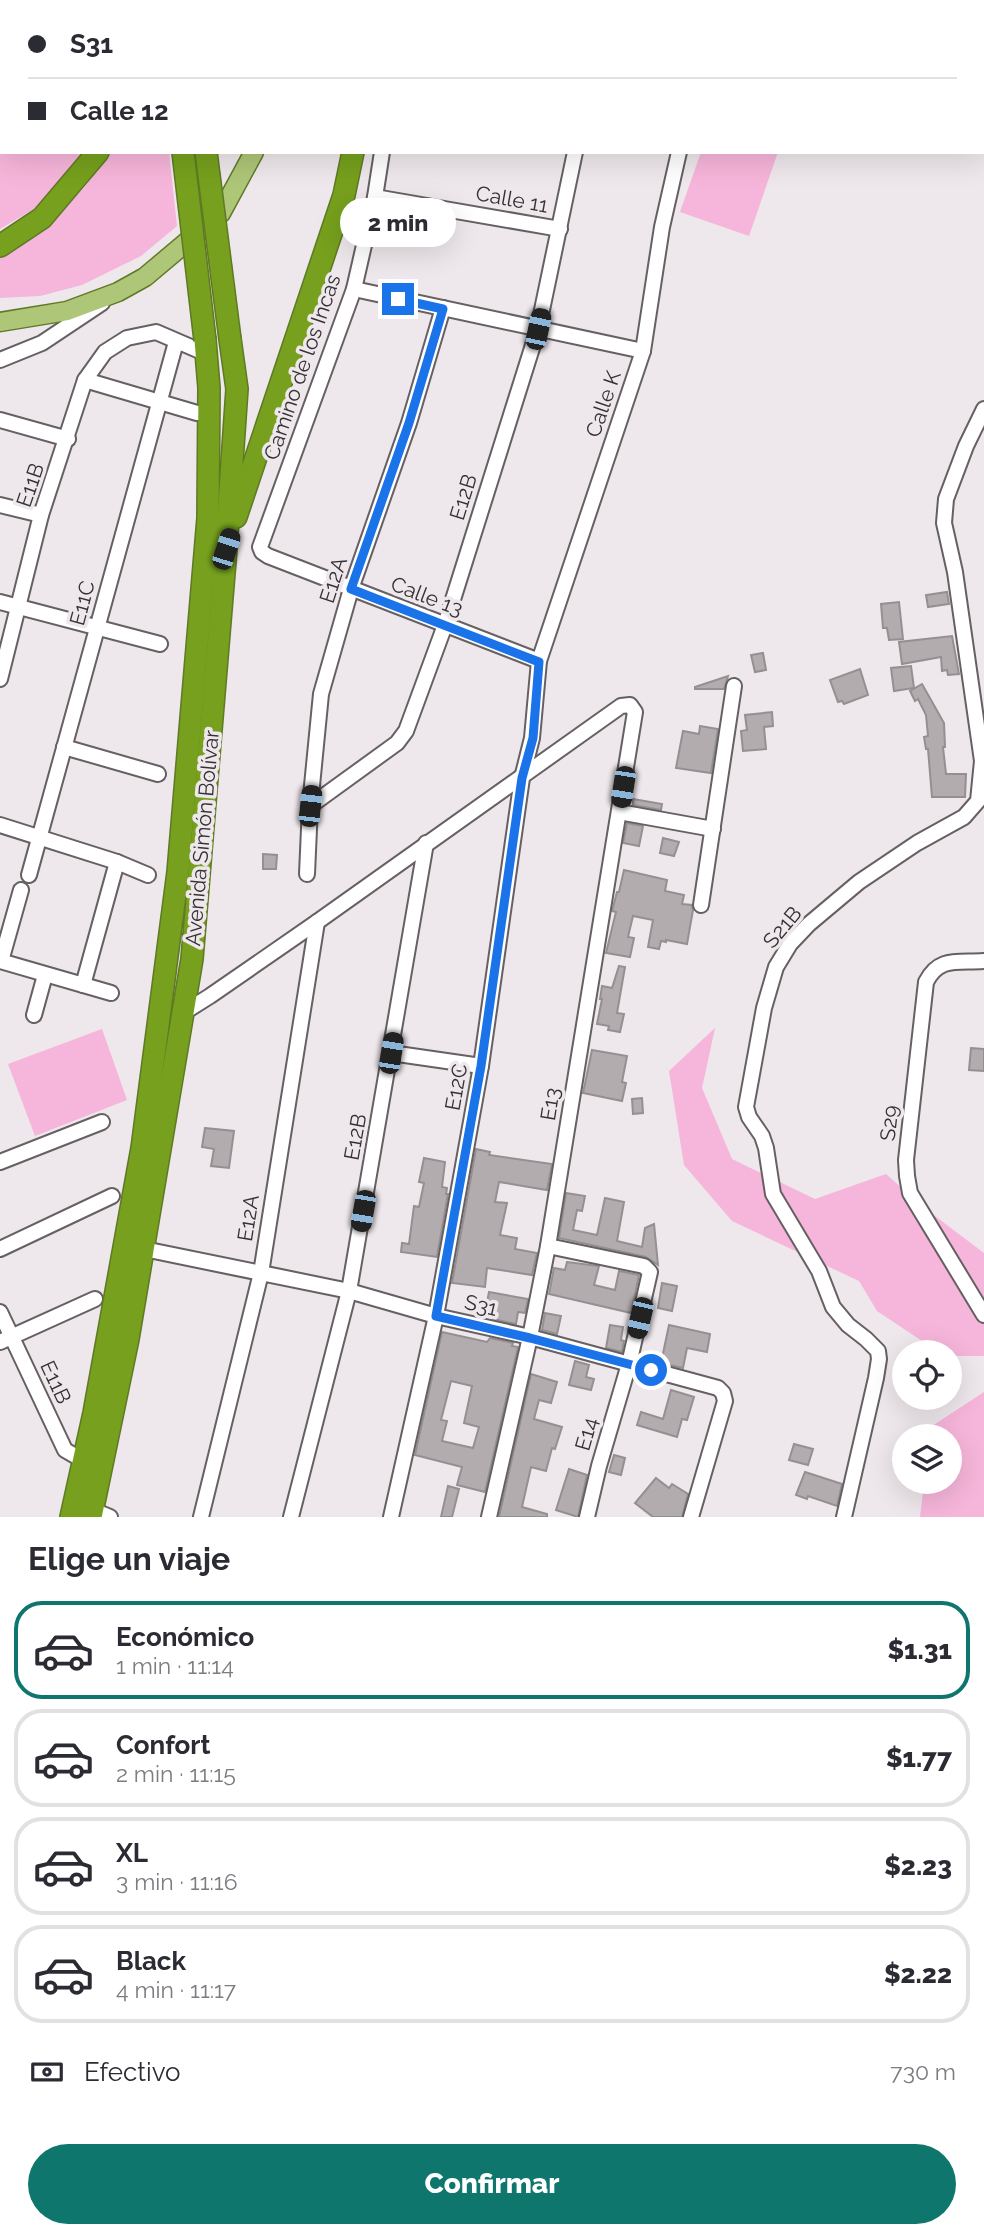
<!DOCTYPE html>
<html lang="es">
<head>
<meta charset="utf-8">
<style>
	body { margin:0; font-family:Raleway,sans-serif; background:#f7f7f7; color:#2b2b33; height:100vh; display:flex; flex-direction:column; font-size:26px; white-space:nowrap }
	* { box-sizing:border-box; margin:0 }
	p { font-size:23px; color:#7c7c81 }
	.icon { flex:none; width:38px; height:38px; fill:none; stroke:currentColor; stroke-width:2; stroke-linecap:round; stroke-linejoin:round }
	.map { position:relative; height:1517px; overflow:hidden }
	.side { display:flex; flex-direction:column; background:#fff; flex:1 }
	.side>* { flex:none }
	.top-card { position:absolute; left:0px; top:0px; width:985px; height:154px; box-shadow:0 7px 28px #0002; display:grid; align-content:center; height:154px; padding:0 28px; background:#fff }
	.buttons { position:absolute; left:892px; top:1340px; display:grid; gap:14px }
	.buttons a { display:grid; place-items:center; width:70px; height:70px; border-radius:50%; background:#fff; box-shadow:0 7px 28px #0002; font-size:35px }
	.end { position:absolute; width:32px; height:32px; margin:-16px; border:9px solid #1a73e8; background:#fff; box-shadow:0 0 0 4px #fff }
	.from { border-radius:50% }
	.bubble { position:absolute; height:49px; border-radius:24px; background:#fff; box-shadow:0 7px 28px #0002; font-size:23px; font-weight:800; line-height:49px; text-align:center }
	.car { position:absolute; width:21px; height:42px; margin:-21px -10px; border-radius:9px; box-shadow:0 0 5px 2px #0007; background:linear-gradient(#222 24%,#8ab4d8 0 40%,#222 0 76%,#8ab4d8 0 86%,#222 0) }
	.top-card b { display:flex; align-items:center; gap:24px; height:66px; font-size:26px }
	.top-card b+b { border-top:2px solid #e1e1e2 }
	.top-card i { width:18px; height:18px; background:#2b2b33 }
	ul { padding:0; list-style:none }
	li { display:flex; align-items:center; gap:21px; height:98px; margin:0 14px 10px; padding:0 14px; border:4px solid #e1e1e2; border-radius:28px }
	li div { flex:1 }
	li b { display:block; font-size:26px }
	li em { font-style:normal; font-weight:800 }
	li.selected { border-color:#0f766e }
	li>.icon { width:63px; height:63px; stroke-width:1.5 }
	h2 { padding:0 28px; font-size:32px; line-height:84px }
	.pay { display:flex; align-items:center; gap:18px; height:77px; padding:0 28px; font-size:26px }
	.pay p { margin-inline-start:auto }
	.cta { display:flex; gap:14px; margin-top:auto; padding:14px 28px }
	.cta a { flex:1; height:80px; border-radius:42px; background:#0f766e; color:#fff; font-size:28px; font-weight:800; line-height:80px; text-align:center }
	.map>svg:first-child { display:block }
	.green { fill:#f6b5da }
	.building { fill:#b2acaf; stroke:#958f92; stroke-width:2; fill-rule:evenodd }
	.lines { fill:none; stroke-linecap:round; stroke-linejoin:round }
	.minor-casing { stroke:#666063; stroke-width:18 }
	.major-casing { stroke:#5f7925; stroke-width:21 }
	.highway-casing { stroke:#5f7925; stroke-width:24 }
	.minor { stroke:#fff; stroke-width:14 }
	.major { stroke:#adc677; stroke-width:18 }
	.highway { stroke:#76a01d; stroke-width:21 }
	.highway-bridge-casing { stroke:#5f7925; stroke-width:24; stroke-linecap:butt }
	.highway-bridge { stroke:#76a01d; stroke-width:21 }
	.route { stroke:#1a73e8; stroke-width:9 }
	.labels { text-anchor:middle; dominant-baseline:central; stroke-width:7; stroke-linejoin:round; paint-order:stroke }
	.street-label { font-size:21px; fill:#343133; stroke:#eee7eb }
</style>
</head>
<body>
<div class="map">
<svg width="984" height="1517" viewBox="0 0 984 1517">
	<rect width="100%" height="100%" fill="#eee7eb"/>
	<g class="green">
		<polygon points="2,141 2,152 84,152 34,209 0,229 0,143"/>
		<polygon points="111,152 169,152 177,226 141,256 82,285 40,296 0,298 0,253 36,233 84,188"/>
		<polygon points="701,152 778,152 749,236 680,212"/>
		<polygon points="715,1028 702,1088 732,1159 815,1199 886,1174 923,1207 984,1253 984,1356 950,1356 950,1353 940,1353 877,1311 859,1281 732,1221 684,1165 669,1071"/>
		<polygon points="102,1029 127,1100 35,1136 8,1064"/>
		<polygon points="984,1392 984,1517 920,1517 924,1482 950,1482 950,1437 931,1437 932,1426"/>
	</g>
	<g class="building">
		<polygon points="947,592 949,604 928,607 926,595"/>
		<polygon points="899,602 903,639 889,640 887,628 883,628 881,604"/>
		<polygon points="952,636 959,674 948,675 947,670 942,671 941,657 902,664 899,642"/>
		<polygon points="763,653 766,670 755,672 751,655"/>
		<polygon points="911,666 914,688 894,691 891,668"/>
		<polygon points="860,669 868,695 844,704 842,701 838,702 830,680"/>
		<polygon points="728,676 724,689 695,689 695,687"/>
		<polygon points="922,684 944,723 945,747 943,747 946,774 966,774 965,797 932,797 928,749 926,749 924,737 928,736 926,715 918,699 915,701 910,691"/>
		<polygon points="772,712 773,726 764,727 766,749 743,751 741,731 747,730 745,715"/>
		<polygon points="700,726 718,729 711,773 676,768 683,731 699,734"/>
		<polygon points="633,799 662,804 661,810 633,805"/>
		<polygon points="627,823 643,826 639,846 623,843"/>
		<polygon points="663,838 679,842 674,856 660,853"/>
		<polygon points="263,854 277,855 276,869 263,869"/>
		<polygon points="624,870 667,880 665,891 684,895 682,904 692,905 693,910 687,944 666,940 666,942 661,941 659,949 648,947 653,920 633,916 628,937 634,938 630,957 606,953 616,912 612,911 617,892 619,892"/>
		<polygon points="619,966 625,967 617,1013 624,1014 620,1032 608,1030 609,1026 597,1024 602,999 600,999 602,986 612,988"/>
		<polygon points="971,1048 984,1049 984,1071 969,1070"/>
		<polygon points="592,1050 627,1056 622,1082 626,1083 622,1101 583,1093"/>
		<polygon points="642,1098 643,1113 633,1114 632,1099"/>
		<polygon points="205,1128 234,1131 229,1168 211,1166 214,1149 202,1147"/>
		<polygon points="476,1149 490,1152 489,1155 552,1164 547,1190 499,1182 495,1202 507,1203 500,1235 517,1238 515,1249 537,1253 532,1275 487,1268 485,1287 452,1283"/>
		<polygon points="424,1158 445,1162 442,1187 447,1188 446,1194 448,1194 437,1257 401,1252 402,1243 409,1244 414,1206 419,1207 424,1183 419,1182"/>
		<polygon points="566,1193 585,1196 582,1211 577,1210 573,1230 597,1235 605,1198 624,1202 617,1241 642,1247 645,1228 654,1224 658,1265 646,1257 559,1238"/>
		<polygon points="567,1262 599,1266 594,1285 615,1290 619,1271 639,1275 631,1313 549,1294 554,1268 565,1270"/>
		<polygon points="662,1283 677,1286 672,1311 658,1308"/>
		<polygon points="489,1292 528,1299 525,1313 518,1312 516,1324 493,1319 495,1308 486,1307"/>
		<polygon points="545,1313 561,1316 557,1334 542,1330"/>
		<polygon points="610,1325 623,1327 621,1340 624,1341 622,1352 606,1348"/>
		<polygon points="669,1325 710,1334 707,1352 687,1348 683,1368 661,1363"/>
		<path d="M442,1332l45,10 3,-4 23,5 -1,3 6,1 -33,145 -28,-7 5,-18 -47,-12zM451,1381l21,5 -8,37 15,4 -6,21 -31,-7 5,-20 -6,-1z"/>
		<polygon points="575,1361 589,1365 586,1377 594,1379 591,1390 569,1385"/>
		<polygon points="531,1374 557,1382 551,1403 539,1400 534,1419 562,1427 555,1449 552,1448 546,1471 531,1467 522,1507 547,1514 547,1517 499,1517"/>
		<polygon points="671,1390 694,1397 687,1420 682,1419 677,1437 637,1425 641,1412 663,1419"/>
		<polygon points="794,1444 813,1449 808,1465 789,1460"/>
		<polygon points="614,1455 625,1458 621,1475 609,1472"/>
		<polygon points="569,1469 587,1475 578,1517 556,1510"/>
		<polygon points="805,1472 842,1484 837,1506 808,1496 807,1499 796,1495"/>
		<polygon points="656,1478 669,1488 672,1484 688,1494 682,1517 653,1517 635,1503"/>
		<polygon points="448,1486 459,1489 452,1517 441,1517"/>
	</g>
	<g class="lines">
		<defs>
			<g id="minor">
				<polyline points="904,0 905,2"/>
				<polyline points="13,2 14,0"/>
				<polyline points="410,2 410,0"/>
				<polyline points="619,2 619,0"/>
				<polyline points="727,2 727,0"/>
				<polyline points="0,24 2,21"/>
				<polyline points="0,107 2,107"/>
				<polyline points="382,152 375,197 354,289 260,547 262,552 268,556 539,661"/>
				<polyline points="375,197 560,229"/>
				<polyline points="354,289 643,351"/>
				<polyline points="0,360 42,343 102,303"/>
				<polyline points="85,380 197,413"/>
				<polyline points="0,420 68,439"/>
				<polyline points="0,505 41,515"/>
				<polyline points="0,602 160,644"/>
				<polyline points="0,679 41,515 85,380 105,352 127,338 156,332 207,354"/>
				<polyline points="64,747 158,774"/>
				<polyline points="310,806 397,743 406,731 445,625 538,329 575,152"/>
				<polyline points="619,812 713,829"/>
				<polyline points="0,825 117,862 148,875"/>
				<polyline points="307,874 310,806 321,694 351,589 409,423 443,308"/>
				<polyline points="29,875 176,342"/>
				<polyline points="701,905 734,686"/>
				<polyline points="0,961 111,993"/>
				<polyline points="1,961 21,890"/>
				<path d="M984,961c-26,2 -45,-5 -58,21l-20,178 1,16 3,17 74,122"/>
				<polyline points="83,985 117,862"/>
				<polyline points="183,1013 210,996 317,922 621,706 630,705 635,712 548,1246 530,1337 489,1517"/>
				<polyline points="34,1015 45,975"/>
				<polyline points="391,1053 481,1066"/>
				<polyline points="0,1162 102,1122"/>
				<polyline points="548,1246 644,1266 650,1272 629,1364 599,1466 587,1517"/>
				<polyline points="0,1249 112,1196"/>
				<polyline points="144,1249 349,1291 436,1316 530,1337 718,1388 723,1393 725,1401 691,1517"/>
				<polyline points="0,1312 65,1450 84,1461"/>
				<polyline points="0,1342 95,1299"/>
				<polyline points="93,1510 110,1517"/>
				<polyline points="201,1517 261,1273 317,922"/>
				<polyline points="291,1517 349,1291 426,843"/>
				<polyline points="391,1517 436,1316 481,1066 522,778 532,738 539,661 643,351 662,227 679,152"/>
				<polyline points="844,1517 876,1378 879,1359 878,1351 866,1339 848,1325 833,1307 819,1271 773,1194 766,1148 762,1136 749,1117 746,1107 764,1008 776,967 790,944 809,924 859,882 917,843 964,817 978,801 982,761 955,572 944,523 946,499 966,446 984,409"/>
			</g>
			<g id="major">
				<polyline points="96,2 98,0"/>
				<polyline points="283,2 283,0"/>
				<polyline points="0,124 2,122"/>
				<polyline points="0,322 67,311 118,292 145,277 221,213 254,152"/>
			</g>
			<g id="highway">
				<polyline points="172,2 172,0"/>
				<polyline points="195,2 195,0"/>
				<polyline points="0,246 42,218 98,152"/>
				<polyline points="236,517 344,195 353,152"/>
				<polyline points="71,1517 94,1413 142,1148 178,872 208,518 209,388 205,340"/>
				<polyline points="91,1517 128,1339 192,959 226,549 237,389 230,339"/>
			</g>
		</defs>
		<use href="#minor" class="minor-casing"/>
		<use href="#major" class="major-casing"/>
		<use href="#highway" class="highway-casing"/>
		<use href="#minor" class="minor"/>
		<use href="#major" class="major"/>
		<use href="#highway" class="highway"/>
		<defs>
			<g id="highway-bridge">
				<polyline points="183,152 205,340"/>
				<polyline points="206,152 230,339"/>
			</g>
		</defs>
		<use href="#highway-bridge" class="highway-bridge-casing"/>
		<use href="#highway-bridge" class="highway-bridge"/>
	</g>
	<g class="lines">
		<polyline class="route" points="398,299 443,309 409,423 351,589 539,662 533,738 522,778 481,1066 436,1316 530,1338 651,1370"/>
	</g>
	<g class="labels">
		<g class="street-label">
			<text transform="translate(512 199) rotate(10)">Calle 11</text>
			<text transform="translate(302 367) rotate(-71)">Camino de los Incas</text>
			<text transform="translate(603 404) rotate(-71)">Calle K</text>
			<text transform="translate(30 485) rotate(-71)">E11B</text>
			<text transform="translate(463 497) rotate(-73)">E12B</text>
			<text transform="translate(333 580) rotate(-72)">E12A</text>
			<text transform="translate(427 596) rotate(21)">Calle 13</text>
			<text transform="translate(82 603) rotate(-75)">E11C</text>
			<text transform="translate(202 838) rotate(-85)">Avenida Simón Bolívar</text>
			<text transform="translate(782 927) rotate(-50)">S21B</text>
			<text transform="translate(456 1087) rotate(-80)">E12C</text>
			<text transform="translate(550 1104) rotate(-81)">E13</text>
			<text transform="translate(889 1123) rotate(-84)">S29</text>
			<text transform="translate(355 1137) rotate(-80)">E12B</text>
			<text transform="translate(248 1218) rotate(-81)">E12A</text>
			<text transform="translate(481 1305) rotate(13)">S31</text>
			<text transform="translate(56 1382) rotate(65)">E11B</text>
			<text transform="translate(586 1434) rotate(-74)">E14</text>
		</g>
	</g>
</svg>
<div class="buttons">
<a><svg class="icon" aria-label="locate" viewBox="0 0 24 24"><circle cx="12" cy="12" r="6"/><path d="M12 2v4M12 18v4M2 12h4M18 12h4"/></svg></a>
<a><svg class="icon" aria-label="layers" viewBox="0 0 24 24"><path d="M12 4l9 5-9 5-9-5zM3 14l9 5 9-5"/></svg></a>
</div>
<i class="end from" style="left:651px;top:1370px"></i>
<i class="end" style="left:398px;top:299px"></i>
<div class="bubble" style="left:340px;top:198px;width:116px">2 min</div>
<i class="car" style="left:538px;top:329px;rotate:12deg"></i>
<i class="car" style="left:226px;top:549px;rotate:18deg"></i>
<i class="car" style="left:623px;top:787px;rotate:189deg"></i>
<i class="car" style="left:310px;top:806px;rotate:6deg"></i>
<i class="car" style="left:391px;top:1053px;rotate:9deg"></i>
<i class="car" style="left:363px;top:1211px;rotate:190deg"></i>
<i class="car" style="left:640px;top:1318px;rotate:193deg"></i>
<div class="top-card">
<b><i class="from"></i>S31</b>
<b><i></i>Calle 12</b>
</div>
</div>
<section class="side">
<h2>Elige un viaje</h2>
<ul>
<li class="selected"><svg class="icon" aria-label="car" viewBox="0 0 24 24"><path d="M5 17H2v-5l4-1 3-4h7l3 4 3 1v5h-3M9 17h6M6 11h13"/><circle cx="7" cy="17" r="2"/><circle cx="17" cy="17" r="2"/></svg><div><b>Económico</b><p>1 min · 11:14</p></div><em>$1.31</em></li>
<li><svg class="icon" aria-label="car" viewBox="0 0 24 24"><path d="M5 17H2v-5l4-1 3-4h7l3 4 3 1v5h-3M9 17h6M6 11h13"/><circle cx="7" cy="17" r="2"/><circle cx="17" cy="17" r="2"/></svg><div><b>Confort</b><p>2 min · 11:15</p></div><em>$1.77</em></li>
<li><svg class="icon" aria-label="car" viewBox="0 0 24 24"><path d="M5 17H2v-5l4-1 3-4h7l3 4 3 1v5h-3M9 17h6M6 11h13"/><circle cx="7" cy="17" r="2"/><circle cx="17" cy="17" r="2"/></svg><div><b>XL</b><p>3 min · 11:16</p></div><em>$2.23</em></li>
<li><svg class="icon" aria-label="car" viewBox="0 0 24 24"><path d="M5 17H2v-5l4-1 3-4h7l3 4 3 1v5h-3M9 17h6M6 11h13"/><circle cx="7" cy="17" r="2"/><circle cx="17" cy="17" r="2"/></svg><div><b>Black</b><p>4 min · 11:17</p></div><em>$2.22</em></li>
</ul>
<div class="pay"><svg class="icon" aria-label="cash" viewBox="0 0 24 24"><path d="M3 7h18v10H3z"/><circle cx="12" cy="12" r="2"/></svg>Efectivo<p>730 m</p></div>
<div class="cta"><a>Confirmar</a></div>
</section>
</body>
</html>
